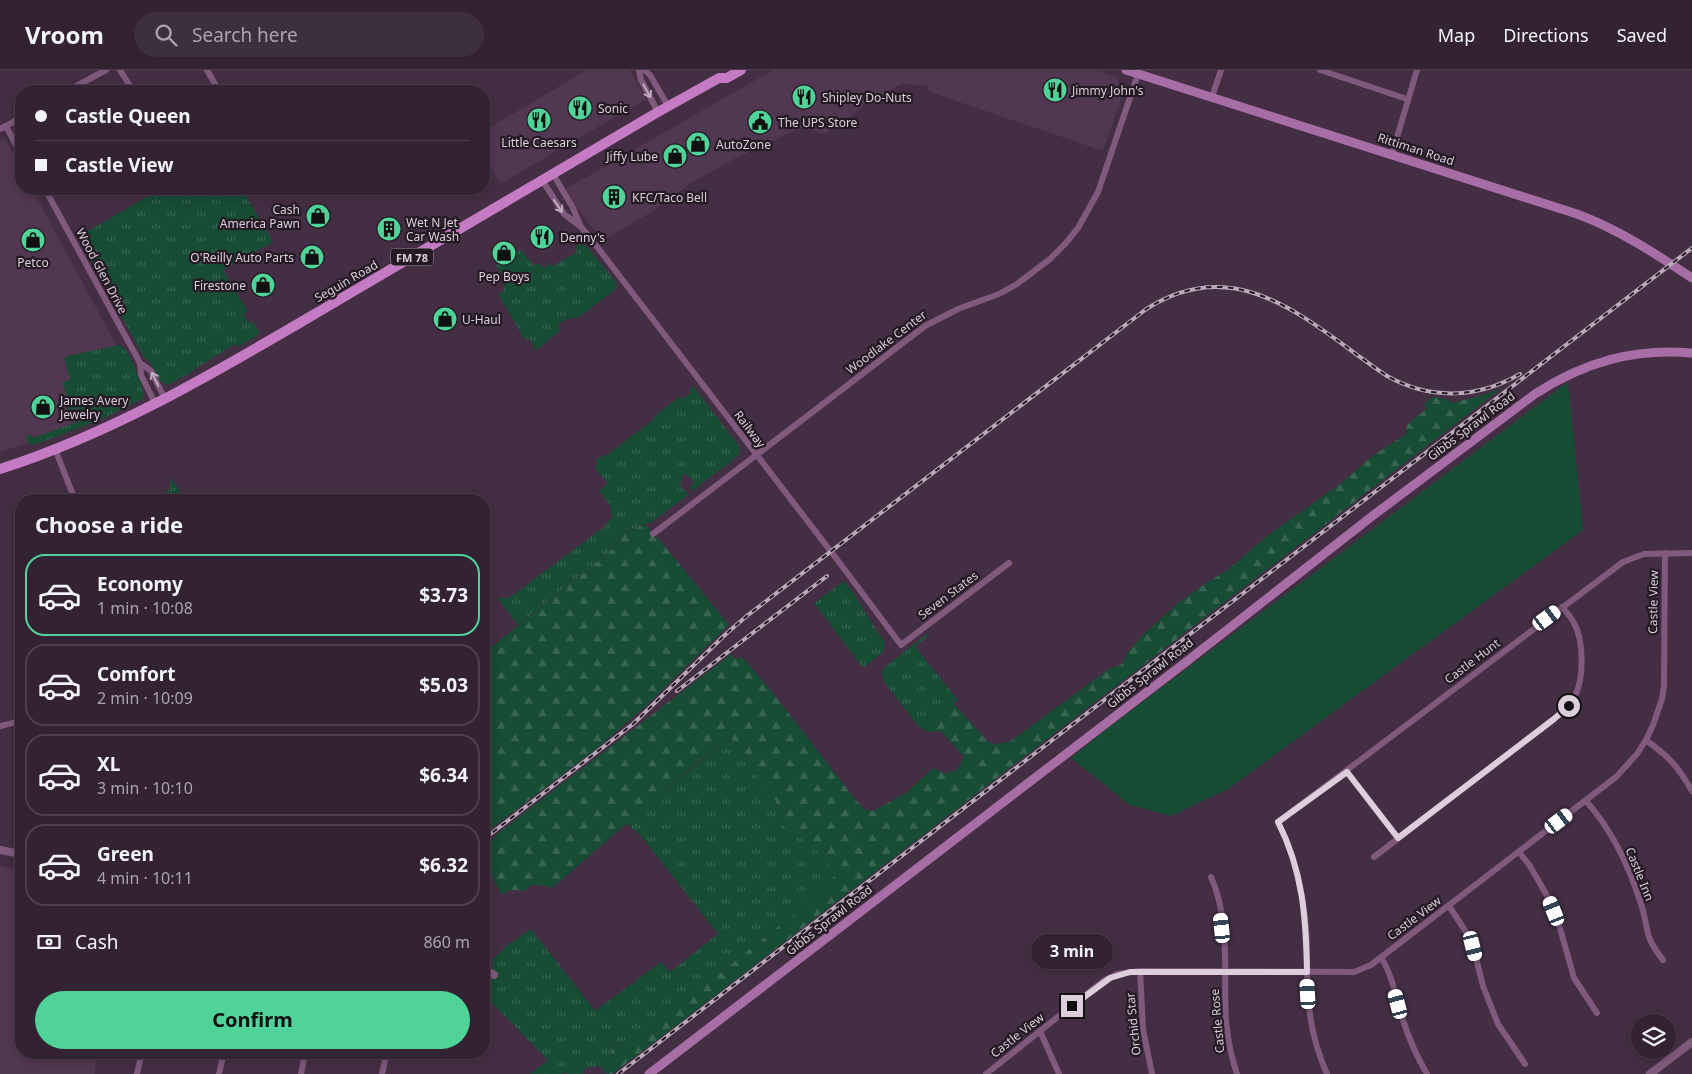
<!DOCTYPE html>
<html lang="en">
<head>
<meta charset="utf-8">
<style>
	body { margin:0; font-family:"Noto Sans",sans-serif; background:#3e2f3e; color:#f1f3f6; height:100vh; display:flex; flex-direction:column; font-size:19px; white-space:nowrap }
	* { box-sizing:border-box; margin:0 }
	p { font-size:16px; color:#a9a4ac }
	.icon { flex:none; width:28px; height:28px; fill:none; stroke:currentColor; stroke-width:2; stroke-linecap:round; stroke-linejoin:round }
	.map { position:relative; flex:1; overflow:hidden }
	.sheet { position:absolute; left:15px; top:424px; width:475px; height:565px; display:flex; flex-direction:column; background:#332232; border-radius:20px; box-shadow:0 2px 12px #0003,0 0 0 1px #4e3f4d }
	.sheet>* { flex:none }
	.guide { position:absolute; left:15px; top:15px; width:475px; height:110px; border-radius:20px; box-shadow:0 2px 12px #0003,0 0 0 1px #4e3f4d; display:grid; align-content:center; height:110px; padding:0 20px; background:#332232 }
	.tools { position:absolute; left:1631px; top:944px; display:grid; gap:10px }
	.tools a { display:grid; place-items:center; width:45px; height:45px; border-radius:50%; background:#332232; box-shadow:0 2px 12px #0003,0 0 0 1px #4e3f4d; font-size:25px }
	.end { position:absolute; width:22px; height:22px; margin:-11px; border:6px solid #dccedb; background:#111; box-shadow:0 0 0 2px #111 }
	.from { border-radius:50% }
	.bubble { position:absolute; height:35px; border-radius:18px; background:#332232; box-shadow:0 2px 12px #0003,0 0 0 1px #4e3f4d; font-size:16px; font-weight:700; line-height:35px; text-align:center }
	.car { position:absolute; width:15px; height:30px; margin:-15px -8px; border-radius:6px; box-shadow:0 0 4px 1px #0007; background:linear-gradient(#fff 24%,#345 0 40%,#fff 0 76%,#345 0 86%,#fff 0) }
	.guide b { display:flex; align-items:center; gap:18px; height:48px; font-size:19px }
	.guide b+b { border-top:1px solid #4e3f4d }
	.guide i { width:12px; height:12px; background:#f1f3f6 }
	ul { padding:0; list-style:none }
	li { display:flex; align-items:center; gap:15px; height:82px; margin:0 10px 8px; padding:0 10px; border:2px solid #4e3f4d; border-radius:20px }
	li div { flex:1 }
	li b { display:block; font-size:19px }
	li em { font-style:normal; font-weight:700 }
	li.on { border-color:#4fd399 }
	li>.icon { width:45px; height:45px; stroke-width:1.5 }
	h2 { padding:0 20px; font-size:22px; line-height:60px }
	.pay { display:flex; align-items:center; gap:12px; height:55px; padding:0 20px; font-size:19px }
	.pay p { margin-inline-start:auto }
	.action { display:flex; gap:10px; margin-top:auto; padding:10px 20px }
	.action a { flex:1; height:58px; border-radius:30px; background:#4fd399; color:#111; font-size:20px; font-weight:700; line-height:58px; text-align:center }
	header { display:flex; align-items:center; gap:30px; box-sizing:border-box; height:70px; padding:0 25px; background:#332232; border-bottom:1px solid #4e3f4d }
	header strong { font-size:24px }
	nav { display:flex; gap:28px; margin-inline-start:auto; font-size:18px }
	.search { width:350px; height:45px; background:#3e2f3e; display:flex; align-items:center; gap:12px; box-sizing:border-box; padding:0 18px; border-radius:28px; color:#a9a4ac; font-size:19px }
	.map>svg:first-child { display:block }
	.built { fill:#523751 }
	.grass { fill:url(#grass-tufts) }
	.forest { fill:url(#forest-firs) }
	.green { fill:#174c35 }
	.lines { fill:none; stroke-linecap:round; stroke-linejoin:round }
	.minor { stroke:#7f5a7d; stroke-width:6 }
	.tertiary { stroke:#7f5a7d; stroke-width:8 }
	.secondary { stroke:#a76da5; stroke-width:9 }
	.primary { stroke:#c57bc3; stroke-width:10 }
	.rail-casing { stroke:#baaab9; stroke-width:4 }
	.rail { stroke:#241a24; stroke-width:2; stroke-dasharray:5.5; stroke-linecap:butt }
	.oneway { stroke:#c0abbf }
	.route { stroke:#dccedb; stroke-width:6 }
	.labels { text-anchor:middle; dominant-baseline:central; stroke-width:4.5; stroke-linejoin:round; paint-order:stroke }
	.shield { fill:#241a24; stroke:#a598a4; stroke-width:1 }
	.shield-label { font-size:11px; font-weight:bold; fill:#dccedb }
	.poi-label { font-size:12px; fill:#dccedb; stroke:#241a24; text-anchor:start }
	.street-label { font-size:12px; fill:#dccedb; stroke:#241a24 }
</style>
</head>
<body>
<header>
<strong>Vroom</strong>
<div class="search"><svg class="icon" aria-label="search" viewBox="0 0 24 24"><circle cx="10" cy="10" r="6"/><path d="M15 15l6 6"/></svg>Search here</div>
<nav><a>Map</a><a>Directions</a><a>Saved</a></nav>
</header>
<div class="map">
<svg width="1692" height="1004" viewBox="0 0 1692 1004">
	<defs>
		<pattern id="grass-tufts" width="24" height="20" patternUnits="userSpaceOnUse" patternTransform="scale(1.25)"><rect width="24" height="20" fill="#174c35"/><path d="M3 7l-1-3M5 7V3M7 7l1-3M15 17l-1-3M17 17v-4M19 17l1-3" fill="none" stroke="#386552"/></pattern>
		<pattern id="forest-firs" width="22" height="20" patternUnits="userSpaceOnUse" patternTransform="scale(1.25)"><rect width="22" height="20" fill="#174c35"/><path d="M5 1l3.5 6h-7zM16 11l3.5 6h-7z" fill="#386552"/></pattern>
	</defs>
	<rect width="100%" height="100%" fill="#442e43"/>
	<g class="built">
		<polygon points="587,0 630,0 646,29 500,114 484,86 484,61"/>
		<polygon points="773,0 1094,0 1117,7 1123,23 1103,81 927,21 928,16 901,14 866,33 852,45 824,64 802,57 734,89 691,113 653,141 602,171 564,120"/>
		<polygon points="5,68 21,99 21,119 32,119 142,323 59,362 0,382 0,70"/>
		<polygon points="0,796 21,801 21,982 98,983 94,1004 0,1004"/>
	</g>
	<g class="grass">
		<polygon points="160,119 242,119 273,172 223,200 247,240 244,245 248,252 253,252 259,261 258,265 238,277 235,274 195,299 192,302 168,315 160,311 151,294 143,286 78,167"/>
		<path d="M581,173l5,4h1l30,36 -2,1 3,3 -39,30 -11,2 -10,5 2,7 -24,19 -7,-11 -4,1 -27,-46 5,-2c5,-11 -2,-18 -7,-27l25,-15 13,16 4,-3 6,5 4,-2 -1,-3h2l2,4 26,-15 -2,-5z"/>
		<path d="M118,275c12,2 18,29 24,40l-1,2 3,7 -2,3 2,1 -44,22 -66,25 -6,-1 -2,-7 5,-3 2,4 49,-18 -5,-12 -9,3 -1,-5 2,-3 -7,-21 8,-2 -6,-21 4,-3z"/>
		<path d="M693,316l46,60 1,6 -2,4 -46,35 -2,-2v-2l4,-4c-2,-5 -7,-8 -11,-9l-3,12 9,8 -37,28 -31,11 -9,17 -94,75 -21,-27h11l5,-3 91,-68 8,-10 -2,-12 -11,-14 9,-8 -13,-14 2,-10 8,-4h2l47,-36 -1,-2 26,-20 4,2 8,-6 -2,-3z"/>
		<polygon points="170,407 186,430 156,430 170,419"/>
		<path d="M844,511c16,19 26,42 41,61l-2,10 -20,16 -49,-65z"/>
		<polygon points="928,563 929,565 915,577 958,630 919,657 884,612 881,603 885,597"/>
		<path d="M728,666l11,10 25,40 12,15 4,20 11,11 19,12 18,19 6,13 -6,12 -102,80 -49,35 -51,41c-10,3 -14,-1 -20,-7l-1,2 7,8 -4,27h-2l-6,-8 -15,2 -2,6h-17l-1,-2 -2,2h-33l18,-14 -64,-65 8,-16 1,-20 16,-15 22,-15 64,82 66,-49 9,10 48,-38 -77,-98 -15,-13 65,-54z"/>
	</g>
	<g class="forest">
		<path d="M1502,318l-825,637 -65,49h-4l4,-27 -7,-8 1,-2c6,7 10,10 20,7l51,-41 49,-35 101,-80 7,-12 -6,-13 -18,-19 -19,-12 -11,-11 -4,-20 -12,-15 -25,-40 -11,-10 -176,152 -9,-3h-12l-6,6 -13,-1 -11,4 -17,-33v-12l14,-16 233,-179 2,4h10l26,30 86,111 10,11 8,1 33,-18 27,-25 12,6 13,-5 6,-12 -23,-26 -13,1 -9,-5 34,-24 36,40 8,1 14,-3 99,-73 11,-3 8,-14 14,-16 34,-31 29,-21 20,-12 45,-38 69,-49 34,-29 32,-21 1,-9 19,-16 -2,-5 8,-7 15,2 5,4 28,-7z"/>
		<polygon points="646,455 662,473 729,555 648,634 600,676 484,764 484,583 612,480 621,463"/>
	</g>
	<polygon class="green" points="1568,312 1583,460 1228,719 1171,746 1130,735 1071,688 1105,660"/>
	<g class="lines">
		<g class="minor">
			<polyline points="120,0 133,21"/>
			<polyline points="207,0 219,21"/>
			<polyline points="639,0 641,10 658,42"/>
			<polyline points="644,0 650,5 668,36"/>
			<polyline points="1320,0 1407,29"/>
			<polyline points="67,21 106,0"/>
			<polyline points="1212,27 1221,0"/>
			<polyline points="15,51 21,63"/>
			<polyline points="6,56 21,84"/>
			<polyline points="0,59 21,48"/>
			<polyline points="1392,84 1417,0"/>
			<polyline points="553,104 573,138 580,155"/>
			<polyline points="542,110 564,144 580,156 588,165 842,496 901,575 1009,493"/>
			<polyline points="45,119 140,293 141,305 155,333"/>
			<polyline points="140,293 151,301 165,329"/>
			<polyline points="55,379 75,430"/>
			<polyline points="653,464 925,256 958,239 999,224 1017,214 1050,189 1065,174 1078,158 1098,122 1138,4"/>
			<polyline points="0,656 21,651"/>
			<path d="M1646,670c24,18 31,25 46,51"/>
			<polyline points="1347,702 1398,768"/>
			<path d="M1586,731c27,30 44,67 56,106 3,10 4,20 7,30 3,9 9,16 14,23"/>
			<polyline points="1519,782 1530,796 1550,831 1558,851 1574,908 1597,943"/>
			<path d="M1374,787l180,-138c8,-7 16,-13 21,-23 9,-18 9,-55 -1,-73 -3,-6 -8,-11 -12,-16"/>
			<path d="M1211,807c20,44 12,98 15,144 2,18 5,36 11,53"/>
			<polyline points="1449,836 1468,865 1473,876 1483,916 1498,954 1525,994"/>
			<path d="M1381,887c13,21 14,41 22,63 6,19 14,37 24,54"/>
			<polyline points="1140,901 1143,959 1152,1004"/>
			<polyline points="1040,961 1059,1004"/>
			<polyline points="299,982 305,984 301,1004"/>
			<polyline points="137,1004 142,982"/>
			<polyline points="219,1004 224,982"/>
			<polyline points="382,1004 387,982"/>
			<polyline points="986,1004 1103,911 1117,904 1140,901 1354,902 1371,895 1616,707 1637,684 1646,670 1653,655 1662,629 1664,616 1665,483"/>
			<path d="M1327,1004c-11,-25 -18,-54 -19,-81 -2,-22 0,-43 -2,-65 -3,-37 -11,-72 -28,-106l345,-260 21,-8 48,-1"/>
		</g>
		<g class="tertiary">
			<polyline points="0,780 21,784"/>
			<polyline points="484,899 494,905"/>
			<polyline points="1650,1004 1692,972"/>
		</g>
		<g class="secondary">
			<path d="M1126,0l451,144c41,15 79,40 115,64"/>
			<path d="M649,1004l537,-412 185,-145 164,-123c49,-32 99,-46 157,-41"/>
		</g>
		<path class="primary" d="M0,399c116,-37 221,-100 325,-161 111,-65 222,-130 333,-196l61,-34h8l14,-8"/>
		<defs>
			<g id="rail">
				<polyline points="677,621 827,506"/>
				<path d="M484,769l149,-115 94,-91 21,-18 397,-305c95,-62 166,15 242,66 43,24 90,23 133,-2"/>
				<polyline points="618,1004 1692,178"/>
			</g>
		</defs>
		<use href="#rail" class="rail-casing"/>
		<use href="#rail" class="rail"/>
	</g>
	<defs><path id="oneway-shaft" d="M-6 0H5M1.5-3L5.5 0L1.5 3" fill="none" stroke-width="1.6" stroke-linecap="round" stroke-linejoin="round" transform="scale(1.25)"/></defs>
	<g class="oneway">
		<use href="#oneway-shaft" transform="translate(647 21) rotate(62)"/>
		<use href="#oneway-shaft" transform="translate(558 136) rotate(56)"/>
		<use href="#oneway-shaft" transform="translate(155 309) rotate(-116)"/>
	</g>
	<g class="lines">
		<path class="route" d="M1072,936l38,-28 20,-6h177c-1,-54 -4,-101 -29,-150l69,-50 51,66 156,-119 15,-13"/>
	</g>
	<defs>
		<symbol id="restaurant-disc" viewBox="-11 -11 22 22"><circle r="9.5" fill="#4fd399" stroke="#241a24"/><path d="M-5-6h1v4h1v-4h1v4h1v-4h1v5L-1.5 .5V6h-2V.5L-5-1ZM5-6V6H3V1.5H1.5Q1.5-4 5-6Z" fill="#111"/></symbol>
		<symbol id="civic-disc" viewBox="-11 -11 22 22"><circle r="9.5" fill="#4fd399" stroke="#241a24"/><path d="M-.6-6.5H3V-4.5H.6V-3L4-1V1h2V6H-6V1h2V-1L-.6-3ZM-1.2 2.5V6h2.4V2.5Z" fill="#111"/></symbol>
		<symbol id="shop-disc" viewBox="-11 -11 22 22"><circle r="9.5" fill="#4fd399" stroke="#241a24"/><path d="M-5-2.5h2.3a2.7 3.5 0 0 1 5.4 0H5L5.5 6h-11ZM-1.5-2.5h3a1.5 2.3 0 0 0-3 0Z" fill="#111"/></symbol>
		<symbol id="building-disc" viewBox="-11 -11 22 22"><circle r="9.5" fill="#4fd399" stroke="#241a24"/><path d="M-4-6H4V6H1V3H-1V6H-4ZM-2.5-4.3h1.7v1.8h-1.7ZM.8-4.3h1.7v1.8H.8ZM-2.5-1h1.7V.8h-1.7ZM.8-1h1.7V.8H.8Z" fill="#111"/></symbol>
	</defs>
	<g fill-rule="evenodd">
		<use href="#restaurant-disc" x="1041" y="6" width="28" height="28"/>
		<use href="#restaurant-disc" x="790" y="13" width="28" height="28"/>
		<use href="#restaurant-disc" x="566" y="24" width="28" height="28"/>
		<use href="#restaurant-disc" x="525" y="36" width="28" height="28"/>
		<use href="#civic-disc" x="746" y="38" width="28" height="28"/>
		<use href="#shop-disc" x="684" y="60" width="28" height="28"/>
		<use href="#shop-disc" x="661" y="72" width="28" height="28"/>
		<use href="#building-disc" x="600" y="113" width="28" height="28"/>
		<use href="#shop-disc" x="304" y="132" width="28" height="28"/>
		<use href="#building-disc" x="375" y="145" width="28" height="28"/>
		<use href="#restaurant-disc" x="528" y="153" width="28" height="28"/>
		<use href="#shop-disc" x="19" y="156" width="28" height="28"/>
		<use href="#shop-disc" x="490" y="169" width="28" height="28"/>
		<use href="#shop-disc" x="298" y="173" width="28" height="28"/>
		<use href="#shop-disc" x="249" y="201" width="28" height="28"/>
		<use href="#shop-disc" x="431" y="235" width="28" height="28"/>
		<use href="#shop-disc" x="29" y="323" width="28" height="28"/>
	</g>
	<g class="labels">
		<rect class="shield" x="391" y="178.5" width="42" height="17" rx="4"/>
		<g class="shield-label">
			<text x="412" y="187">FM 78</text>
		</g>
		<g class="poi-label">
			<text x="1072" y="20">Jimmy John's</text>
			<text x="822" y="27">Shipley Do-Nuts</text>
			<text x="598" y="38">Sonic</text>
			<text x="778" y="52">The UPS Store</text>
			<text x="539" y="72" text-anchor="middle">Little Caesars</text>
			<text x="716" y="74">AutoZone</text>
			<text x="658" y="86" text-anchor="end">Jiffy Lube</text>
			<text x="632" y="127">KFC/Taco Bell</text>
			<text x="300" y="139" text-anchor="end">Cash<tspan x="300" dy="14">America Pawn</tspan></text>
			<text x="406" y="152">Wet N Jet<tspan x="406" dy="14">Car Wash</tspan></text>
			<text x="560" y="167">Denny's</text>
			<text x="294" y="187" text-anchor="end">O'Reilly Auto Parts</text>
			<text x="33" y="192" text-anchor="middle">Petco</text>
			<text x="504" y="206" text-anchor="middle">Pep Boys</text>
			<text x="246" y="215" text-anchor="end">Firestone</text>
			<text x="462" y="249">U-Haul</text>
			<text x="60" y="330">James Avery<tspan x="60" dy="14">Jewelry</tspan></text>
		</g>
		<g class="street-label">
			<text transform="translate(1416 79) rotate(18)">Rittiman Road</text>
			<text transform="translate(102 201) rotate(62)">Wood Glen Drive</text>
			<text transform="translate(346 211) rotate(-30)">Seguin Road</text>
			<text transform="translate(886 272) rotate(-37)">Woodlake Center</text>
			<text transform="translate(1471 356) rotate(-37)">Gibbs Sprawl Road</text>
			<text transform="translate(750 359) rotate(53)">Railway</text>
			<text transform="translate(948 525) rotate(-37)">Seven States</text>
			<text transform="translate(1653 532) rotate(-89)">Castle View</text>
			<text transform="translate(1472 591) rotate(-37)">Castle Hunt</text>
			<text transform="translate(1150 603) rotate(-38)">Gibbs Sprawl Road</text>
			<text transform="translate(1640 804) rotate(68)">Castle Inn</text>
			<text transform="translate(1414 848) rotate(-37)">Castle View</text>
			<text transform="translate(829 850) rotate(-38)">Gibbs Sprawl Road</text>
			<text transform="translate(1217 951) rotate(-95)">Castle Rose</text>
			<text transform="translate(1133 954) rotate(-96)">Orchid Star</text>
			<text transform="translate(1017 965) rotate(-38)">Castle View</text>
		</g>
	</g>
</svg>
<div class="tools">
<a><svg class="icon" aria-label="layers" viewBox="0 0 24 24"><path d="M12 4l9 5-9 5-9-5zM3 14l9 5 9-5"/></svg></a>
</div>
<i class="end from" style="left:1569px;top:636px"></i>
<i class="end" style="left:1072px;top:936px"></i>
<div class="bubble" style="left:1031px;top:864px;width:82px">3 min</div>
<i class="car" style="left:1547px;top:548px;rotate:54deg"></i>
<i class="car" style="left:1559px;top:751px;rotate:53deg"></i>
<i class="car" style="left:1554px;top:841px;rotate:338deg"></i>
<i class="car" style="left:1222px;top:858px;rotate:354deg"></i>
<i class="car" style="left:1473px;top:876px;rotate:166deg"></i>
<i class="car" style="left:1308px;top:924px;rotate:357deg"></i>
<i class="car" style="left:1398px;top:934px;rotate:345deg"></i>
<div class="guide">
<b><i class="from"></i>Castle Queen</b>
<b><i></i>Castle View</b>
</div>
<section class="sheet">
<h2>Choose a ride</h2>
<ul>
<li class="on"><svg class="icon" aria-label="car" viewBox="0 0 24 24"><path d="M5 17H2v-5l4-1 3-4h7l3 4 3 1v5h-3M9 17h6M6 11h13"/><circle cx="7" cy="17" r="2"/><circle cx="17" cy="17" r="2"/></svg><div><b>Economy</b><p>1 min · 10:08</p></div><em>$3.73</em></li>
<li><svg class="icon" aria-label="car" viewBox="0 0 24 24"><path d="M5 17H2v-5l4-1 3-4h7l3 4 3 1v5h-3M9 17h6M6 11h13"/><circle cx="7" cy="17" r="2"/><circle cx="17" cy="17" r="2"/></svg><div><b>Comfort</b><p>2 min · 10:09</p></div><em>$5.03</em></li>
<li><svg class="icon" aria-label="car" viewBox="0 0 24 24"><path d="M5 17H2v-5l4-1 3-4h7l3 4 3 1v5h-3M9 17h6M6 11h13"/><circle cx="7" cy="17" r="2"/><circle cx="17" cy="17" r="2"/></svg><div><b>XL</b><p>3 min · 10:10</p></div><em>$6.34</em></li>
<li><svg class="icon" aria-label="car" viewBox="0 0 24 24"><path d="M5 17H2v-5l4-1 3-4h7l3 4 3 1v5h-3M9 17h6M6 11h13"/><circle cx="7" cy="17" r="2"/><circle cx="17" cy="17" r="2"/></svg><div><b>Green</b><p>4 min · 10:11</p></div><em>$6.32</em></li>
</ul>
<div class="pay"><svg class="icon" aria-label="cash" viewBox="0 0 24 24"><path d="M3 7h18v10H3z"/><circle cx="12" cy="12" r="2"/></svg>Cash<p>860 m</p></div>
<div class="action"><a>Confirm</a></div>
</section>
</div>
</body>
</html>
